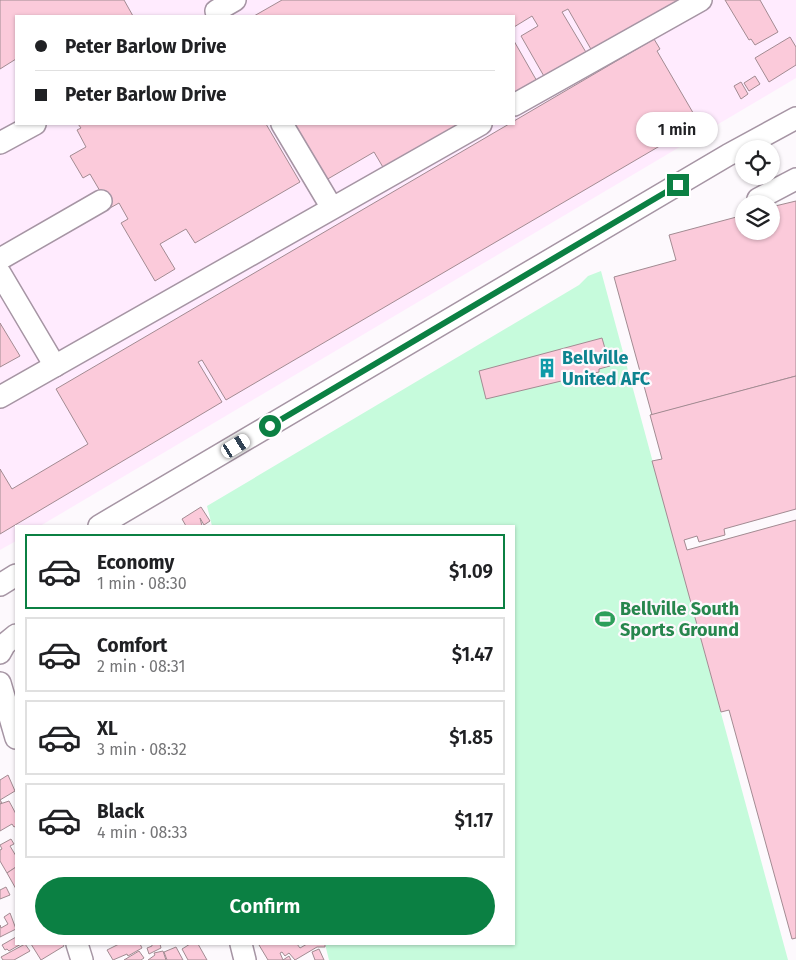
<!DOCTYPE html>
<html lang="en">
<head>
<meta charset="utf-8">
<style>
	body { margin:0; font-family:"Fira Sans",sans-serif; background:#f6f6f6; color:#202124; height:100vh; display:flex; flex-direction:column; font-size:19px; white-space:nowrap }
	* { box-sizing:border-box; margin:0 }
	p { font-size:16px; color:#757577 }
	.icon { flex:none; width:28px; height:28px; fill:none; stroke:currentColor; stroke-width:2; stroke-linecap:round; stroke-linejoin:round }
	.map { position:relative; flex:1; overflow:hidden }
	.panel { position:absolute; left:15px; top:525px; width:500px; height:420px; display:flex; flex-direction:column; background:#fff; border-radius:0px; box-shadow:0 1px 4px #0004 }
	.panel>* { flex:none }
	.banner { position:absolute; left:15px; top:15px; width:500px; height:110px; border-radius:0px; box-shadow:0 1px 4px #0004; display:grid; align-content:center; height:110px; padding:0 20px; background:#fff }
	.fabs { position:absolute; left:735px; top:140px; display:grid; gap:10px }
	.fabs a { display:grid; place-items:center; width:45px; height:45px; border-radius:50%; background:#fff; box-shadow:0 1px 4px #0004; font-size:25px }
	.end { position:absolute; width:22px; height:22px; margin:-11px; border:6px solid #0b8043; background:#fff; box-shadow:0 0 0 2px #fff }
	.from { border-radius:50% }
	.bubble { position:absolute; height:35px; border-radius:18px; background:#fff; box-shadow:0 1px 4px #0004; font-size:16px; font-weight:600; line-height:35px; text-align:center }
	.car { position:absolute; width:15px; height:30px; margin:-15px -8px; border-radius:6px; box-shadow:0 0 4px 1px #0007; background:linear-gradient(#fff 24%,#345 0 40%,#fff 0 76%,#345 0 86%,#fff 0) }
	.banner b { display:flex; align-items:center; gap:18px; height:48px; font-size:19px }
	.banner b+b { border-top:1px solid #e0e0e0 }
	.banner i { width:12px; height:12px; background:#202124 }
	ul { padding:9px 0 0; list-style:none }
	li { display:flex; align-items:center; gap:15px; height:75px; margin:0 10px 8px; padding:0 10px; border:2px solid #e0e0e0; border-radius:0px }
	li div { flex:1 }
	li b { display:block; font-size:19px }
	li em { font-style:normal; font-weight:600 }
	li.on { border-color:#0b8043 }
	li>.icon { width:45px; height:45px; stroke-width:1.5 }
	.button { display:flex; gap:10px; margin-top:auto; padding:10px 20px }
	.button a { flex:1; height:58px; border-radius:30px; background:#0b8043; color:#fff; font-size:20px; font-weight:600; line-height:58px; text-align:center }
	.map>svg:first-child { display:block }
	.built { fill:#ffebfe; fill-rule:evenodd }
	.green { fill:#c6fbdc }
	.building { fill:#fbcada; stroke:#a28b92 }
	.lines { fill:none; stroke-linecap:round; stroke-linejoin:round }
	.minor-casing { stroke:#a695a4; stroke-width:24 }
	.minor { stroke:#fff; stroke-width:21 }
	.route { stroke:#0b8043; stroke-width:6 }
	.labels { text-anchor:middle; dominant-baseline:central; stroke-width:4.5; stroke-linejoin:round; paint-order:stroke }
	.culture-label { font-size:18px; font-weight:bold; fill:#0d838f; stroke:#fdf9fd; text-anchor:start }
	.leisure-label { font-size:18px; font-weight:bold; fill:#27864d; stroke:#fdf9fd; text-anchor:start }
</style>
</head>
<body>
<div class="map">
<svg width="796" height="960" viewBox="0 0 796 960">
	<rect width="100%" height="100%" fill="#fdf9fd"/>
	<path class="built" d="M0,0h796v78l-756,448h-24v15l-16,9zM16,16h498v108h-498z"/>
	<polygon class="green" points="601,271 788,960 329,960 325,944 514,944 514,526 212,526 207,506 579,285 588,276"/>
	<g class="building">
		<polygon points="0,0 124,0 133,16 16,16 16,59 0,69"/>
		<polygon points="282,0 682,0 592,51 568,9 562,12 587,54 545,78 521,36 538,26 532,16 514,27 514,16 254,16"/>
		<polygon points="725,0 760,0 778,32 755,45 751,39 749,40"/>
		<polygon points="790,37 796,47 796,65 769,82 755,58"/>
		<polygon points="654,39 660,49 657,51 699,123 226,400 202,360 198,362 222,402 0,534 0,469 12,489 88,444 56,389 509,124 514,124 514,121"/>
		<polygon points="514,41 538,83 514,98"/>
		<polygon points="755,76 760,84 749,91 744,83"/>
		<polygon points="741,82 748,94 741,99 734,86"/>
		<polygon points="78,124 266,124 300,182 195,243 186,229 160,244 175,269 155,281 121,223 128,219 119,203 110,208 90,174 83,178 70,156 86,147 77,130 81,128"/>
		<polygon points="293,124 469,124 387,174 374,152 326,180"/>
		<polygon points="796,201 796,376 652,415 614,277 676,260 669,235 744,215 744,231 771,231 771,207"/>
		<polygon points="0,323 20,356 0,367"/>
		<polygon points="602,338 610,366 599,369 599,372 486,399 479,371"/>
		<polygon points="796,376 796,509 724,529 725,535 699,542 697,536 684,540 687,550 796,520 796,938 792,939 729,710 721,712 652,461 662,459 650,415"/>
		<polygon points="201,507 210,521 204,525 200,518 202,526 186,526 182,519"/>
		<polygon points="8,775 15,791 0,800 2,803 0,804 0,780"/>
		<polygon points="9,801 16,814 16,826 14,827 12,824 0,831 0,804"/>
		<polygon points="11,839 14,844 10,846 16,856 16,867 7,873 0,861 0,850 2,849 0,845"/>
		<polygon points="16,867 16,889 7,873"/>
		<polygon points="6,887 10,895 0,899 0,890"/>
		<polygon points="10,913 16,929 0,937 0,925 1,928 8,924 4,917"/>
		<polygon points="16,937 16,944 21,944 9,951 7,949 5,950 2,945"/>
		<polygon points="25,944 30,951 14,960 3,960 1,957"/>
		<polygon points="31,944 63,944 64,946 41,960"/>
		<polygon points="119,944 140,944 142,948 128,956 127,954 113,960 107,950"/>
		<polygon points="152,944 160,944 161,948 149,954 147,948 152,946"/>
		<polygon points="190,944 198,944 207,960 188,960 182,949"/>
		<polygon points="262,944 297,944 300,948 307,944 325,944 325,947 317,947 295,960 289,953 285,956 282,952 280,953 283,960 289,956 291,960 268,960 259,945"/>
		<polygon points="176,947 183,960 167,960 164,952"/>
		<polygon points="319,949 324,960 315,960 312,952"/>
		<polygon points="139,951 144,958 141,960 124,960"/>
		<polygon points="163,951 166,960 148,960 155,955 154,953"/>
	</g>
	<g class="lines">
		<defs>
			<g id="minor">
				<polyline points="216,11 235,0"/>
				<polyline points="514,105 701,0"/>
				<polyline points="282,124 332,208"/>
				<polyline points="0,143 35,124"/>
				<polyline points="758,199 796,179"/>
				<polyline points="0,259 101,201"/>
				<polyline points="0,273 55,366"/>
				<polyline points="0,397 481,124"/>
				<polyline points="99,526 728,155 796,118"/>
				<polyline points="0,585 16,575"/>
				<polyline points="0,653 5,644 16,635"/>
				<polyline points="0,683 16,738"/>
				<polyline points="77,944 82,960"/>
				<polyline points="241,944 245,960"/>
			</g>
		</defs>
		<use href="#minor" class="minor-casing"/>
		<use href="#minor" class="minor"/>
	</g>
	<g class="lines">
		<polyline class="route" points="270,426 678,185"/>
	</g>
	<defs>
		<symbol id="building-bare" viewBox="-9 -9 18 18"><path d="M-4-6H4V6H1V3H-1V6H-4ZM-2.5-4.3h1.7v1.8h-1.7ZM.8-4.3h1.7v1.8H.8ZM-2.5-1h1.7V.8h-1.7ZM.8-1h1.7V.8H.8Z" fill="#0f9aa8" stroke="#fdf9fd" stroke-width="2.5" paint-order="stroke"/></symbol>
		<symbol id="stadium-bare" viewBox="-9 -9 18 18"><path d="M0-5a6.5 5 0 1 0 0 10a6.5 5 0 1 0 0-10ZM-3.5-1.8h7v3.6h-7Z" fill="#2e9e5b" stroke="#fdf9fd" stroke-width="2.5" paint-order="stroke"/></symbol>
	</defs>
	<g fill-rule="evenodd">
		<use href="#building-bare" x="533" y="354" width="28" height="28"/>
		<use href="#stadium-bare" x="591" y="605" width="28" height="28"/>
	</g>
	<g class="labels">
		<g class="culture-label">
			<text x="562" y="358">Bellville<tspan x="562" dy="21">United AFC</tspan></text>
		</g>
		<g class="leisure-label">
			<text x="620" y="609">Bellville South<tspan x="620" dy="21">Sports Ground</tspan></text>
		</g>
	</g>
</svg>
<div class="fabs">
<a><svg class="icon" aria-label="locate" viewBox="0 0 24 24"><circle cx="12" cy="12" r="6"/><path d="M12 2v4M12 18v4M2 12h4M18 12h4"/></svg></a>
<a><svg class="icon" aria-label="layers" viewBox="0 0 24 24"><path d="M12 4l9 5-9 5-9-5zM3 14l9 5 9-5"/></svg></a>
</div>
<i class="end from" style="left:270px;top:426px"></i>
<i class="end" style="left:678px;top:185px"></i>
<div class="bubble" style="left:636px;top:112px;width:82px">1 min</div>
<i class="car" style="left:236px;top:446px;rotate:59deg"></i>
<div class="banner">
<b><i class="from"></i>Peter Barlow Drive</b>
<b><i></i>Peter Barlow Drive</b>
</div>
<section class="panel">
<ul>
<li class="on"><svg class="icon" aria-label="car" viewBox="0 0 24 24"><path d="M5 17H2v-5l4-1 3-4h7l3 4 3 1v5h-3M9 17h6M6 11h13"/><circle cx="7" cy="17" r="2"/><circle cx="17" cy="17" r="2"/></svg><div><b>Economy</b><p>1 min · 08:30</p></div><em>$1.09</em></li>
<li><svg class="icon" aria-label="car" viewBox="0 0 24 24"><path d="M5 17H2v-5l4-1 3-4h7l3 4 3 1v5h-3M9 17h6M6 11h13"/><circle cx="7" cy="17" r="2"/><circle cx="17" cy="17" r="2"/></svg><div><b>Comfort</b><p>2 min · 08:31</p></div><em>$1.47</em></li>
<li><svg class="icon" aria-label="car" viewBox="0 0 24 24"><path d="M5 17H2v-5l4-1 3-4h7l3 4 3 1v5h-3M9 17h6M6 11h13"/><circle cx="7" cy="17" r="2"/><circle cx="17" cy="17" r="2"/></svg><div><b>XL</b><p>3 min · 08:32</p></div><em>$1.85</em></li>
<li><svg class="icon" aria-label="car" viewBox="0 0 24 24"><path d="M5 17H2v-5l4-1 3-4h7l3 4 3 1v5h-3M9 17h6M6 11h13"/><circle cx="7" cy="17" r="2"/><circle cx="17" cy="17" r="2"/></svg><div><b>Black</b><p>4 min · 08:33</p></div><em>$1.17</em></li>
</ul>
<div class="button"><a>Confirm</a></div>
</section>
</div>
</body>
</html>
